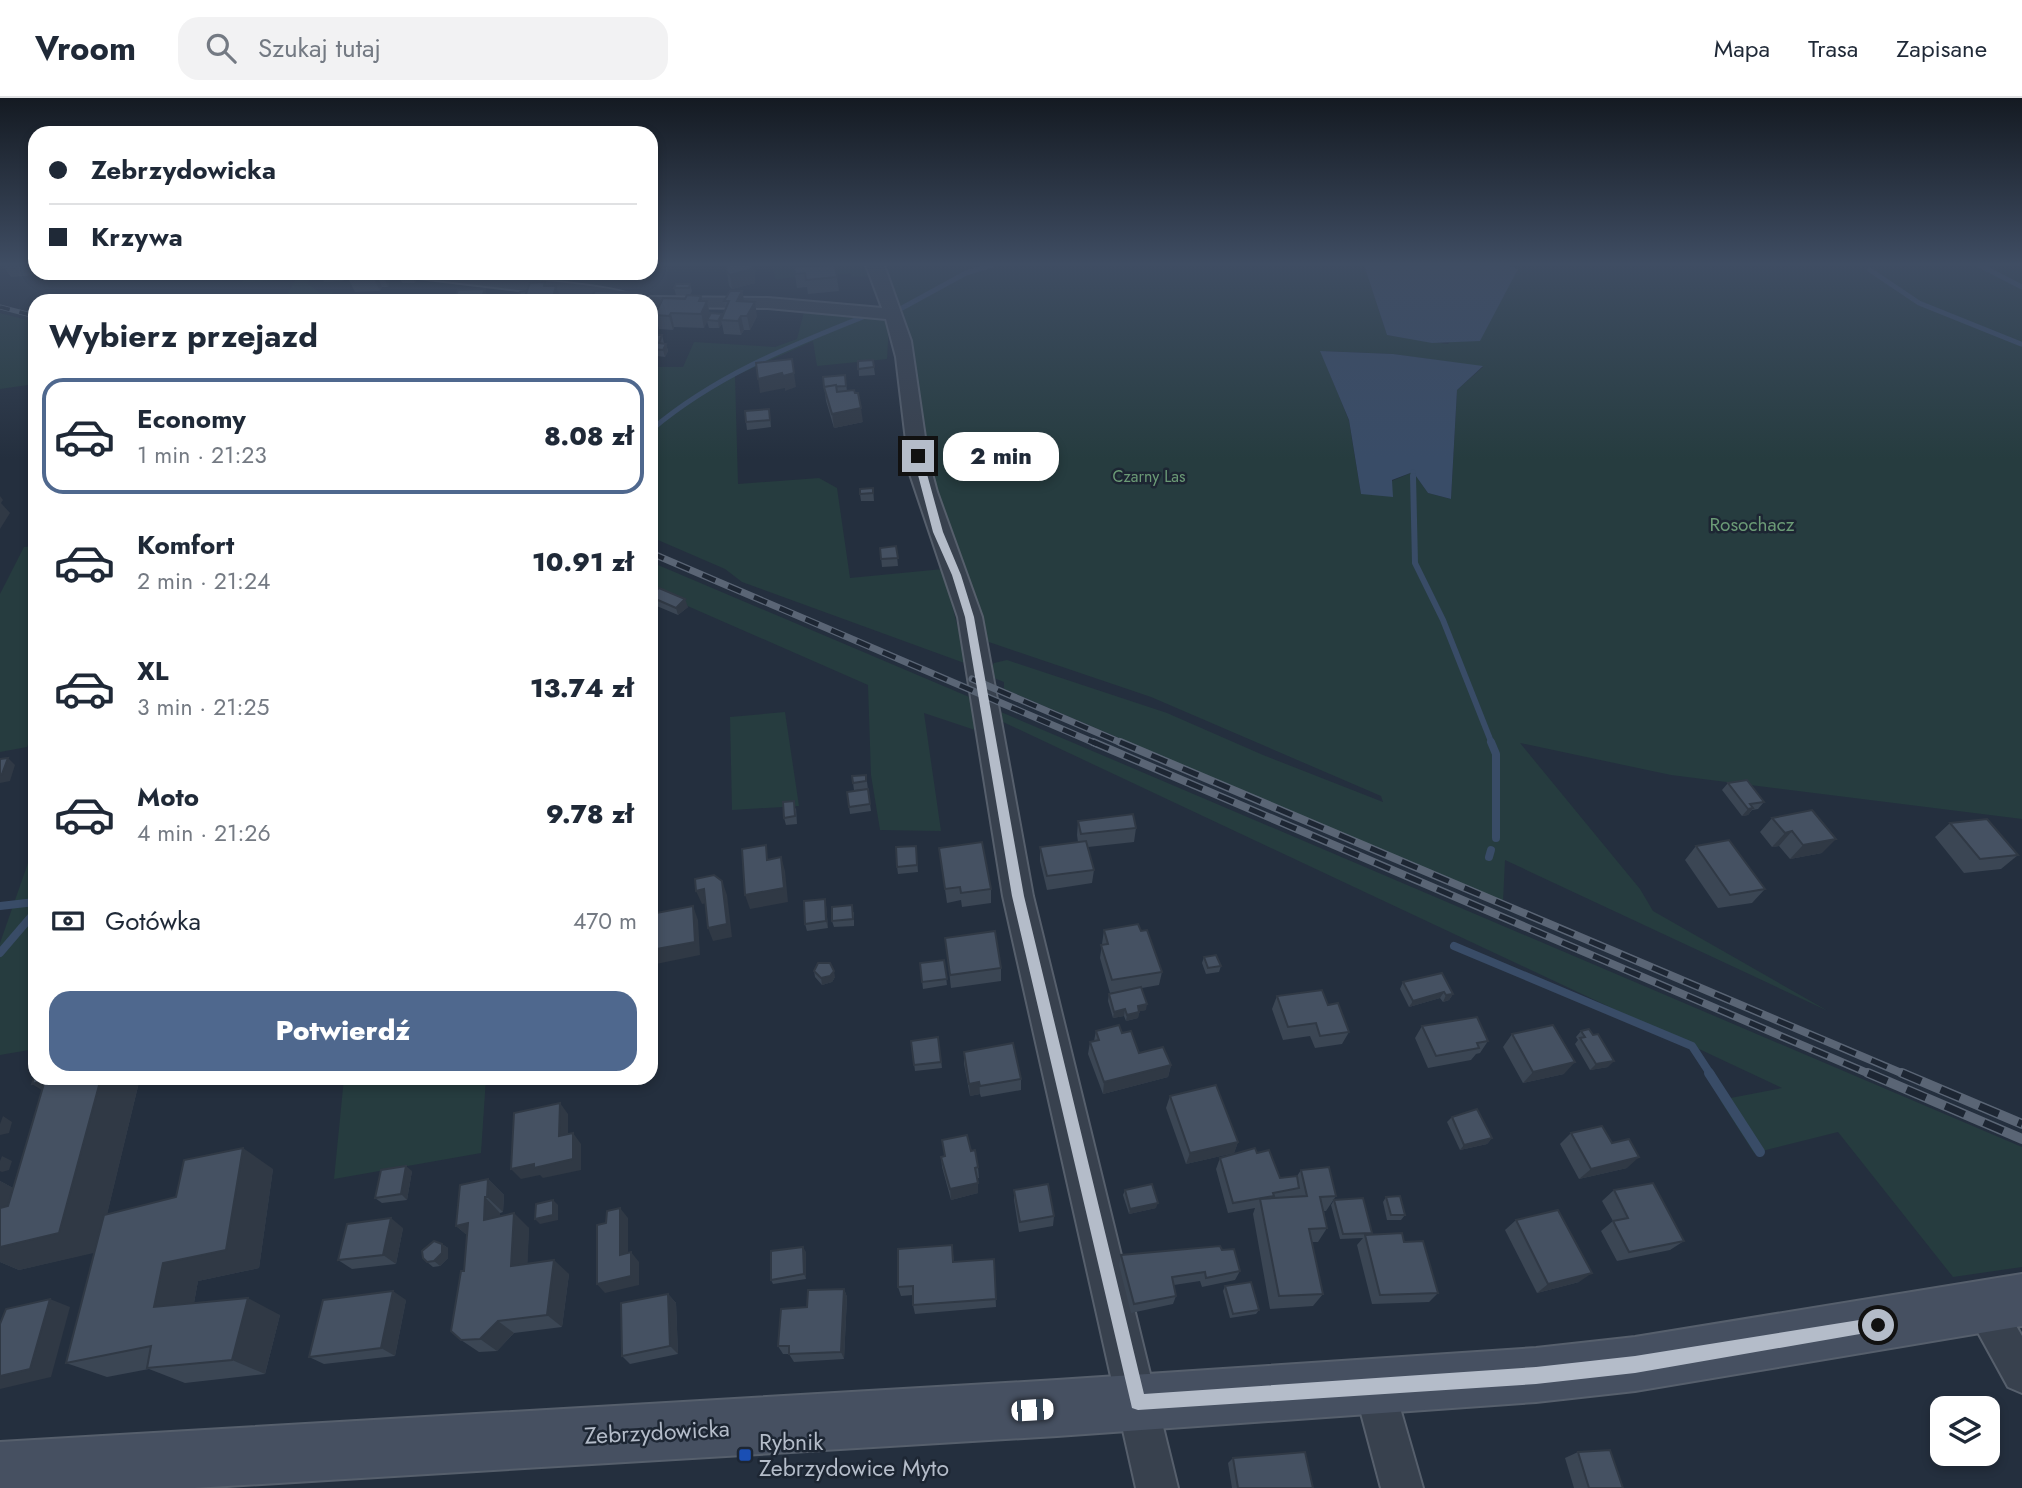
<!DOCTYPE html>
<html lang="pl">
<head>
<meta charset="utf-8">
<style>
	body { margin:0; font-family:Jost,sans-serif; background:#f2f2f3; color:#1f2937; height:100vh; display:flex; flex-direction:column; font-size:26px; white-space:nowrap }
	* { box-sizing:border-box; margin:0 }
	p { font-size:23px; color:#747a83 }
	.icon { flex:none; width:38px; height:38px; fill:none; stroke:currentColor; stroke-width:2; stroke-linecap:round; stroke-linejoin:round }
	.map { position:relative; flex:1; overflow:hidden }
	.sheet { position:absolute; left:28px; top:196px; width:630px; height:791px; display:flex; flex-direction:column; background:#fff; border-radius:21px; box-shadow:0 4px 10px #0003 }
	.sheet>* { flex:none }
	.guide { position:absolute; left:28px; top:28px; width:630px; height:154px; border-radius:21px; box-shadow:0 4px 10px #0003; display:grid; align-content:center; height:154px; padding:0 21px; background:#fff }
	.tools { position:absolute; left:1930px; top:1298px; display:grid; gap:14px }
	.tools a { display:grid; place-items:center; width:70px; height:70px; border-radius:14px; background:#fff; box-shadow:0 4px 10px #0003; font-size:35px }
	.end { position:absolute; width:32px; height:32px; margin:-16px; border:9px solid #b4bcc9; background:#111; box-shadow:0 0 0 4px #111 }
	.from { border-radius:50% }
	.bubble { position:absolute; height:49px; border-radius:21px; background:#fff; box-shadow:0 4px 10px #0003; font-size:23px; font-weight:800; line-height:49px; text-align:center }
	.car { position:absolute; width:21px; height:42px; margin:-21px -10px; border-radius:9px; box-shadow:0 0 5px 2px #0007; background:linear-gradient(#fff 24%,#345 0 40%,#fff 0 76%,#345 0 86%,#fff 0) }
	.guide b { display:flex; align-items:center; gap:24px; height:66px; font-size:26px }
	.guide b+b { border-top:2px solid #e0e1e3 }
	.guide i { width:18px; height:18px; background:#1f2937 }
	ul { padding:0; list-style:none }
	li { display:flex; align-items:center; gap:21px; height:116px; margin:0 14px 10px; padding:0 7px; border:4px solid transparent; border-radius:21px }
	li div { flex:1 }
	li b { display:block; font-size:26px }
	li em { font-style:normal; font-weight:800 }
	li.selected { border-color:#4f688e }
	li>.icon { width:63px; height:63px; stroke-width:1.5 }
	h2 { padding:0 21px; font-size:32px; line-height:84px }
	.pay { display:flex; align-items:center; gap:18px; height:77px; padding:0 21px; font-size:26px }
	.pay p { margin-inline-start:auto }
	.action { display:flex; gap:14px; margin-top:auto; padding:14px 21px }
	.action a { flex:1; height:80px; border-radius:21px; background:#4f688e; color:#fff; font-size:28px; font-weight:800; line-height:80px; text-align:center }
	header { display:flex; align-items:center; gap:42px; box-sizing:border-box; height:98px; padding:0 35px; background:#fff; border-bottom:2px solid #e0e1e3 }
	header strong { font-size:33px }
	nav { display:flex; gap:38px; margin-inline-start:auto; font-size:24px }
	.search { width:490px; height:63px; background:#f2f2f3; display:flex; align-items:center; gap:18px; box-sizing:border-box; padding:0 24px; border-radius:21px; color:#747a83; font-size:26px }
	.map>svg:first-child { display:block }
	.green { fill:#263c3f; fill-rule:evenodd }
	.water { fill:#394c67 }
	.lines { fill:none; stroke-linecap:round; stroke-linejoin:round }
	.stream-far3 { stroke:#394c67; stroke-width:5 }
	.stream-far2 { stroke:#394c67; stroke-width:6 }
	.stream-far1 { stroke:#394c67; stroke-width:8 }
	.stream { stroke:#394c67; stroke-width:10 }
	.street-casing { stroke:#565f6c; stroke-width:4 }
	.secondary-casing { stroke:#565f6c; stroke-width:4 }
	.street { fill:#38414e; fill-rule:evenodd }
	.secondary { fill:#465061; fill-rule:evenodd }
	.rail-far3-casing { stroke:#5a6575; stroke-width:5 }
	.rail-far2-casing { stroke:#5a6575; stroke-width:7 }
	.rail-far1-casing { stroke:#5a6575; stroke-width:8 }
	.rail-casing { stroke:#5a6575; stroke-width:10 }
	.rail-far3 { stroke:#1d2633; stroke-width:3.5; stroke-dasharray:10; stroke-linecap:butt }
	.rail-far2 { stroke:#1d2633; stroke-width:4.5; stroke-dasharray:14; stroke-linecap:butt }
	.rail-far1 { stroke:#1d2633; stroke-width:5; stroke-dasharray:17; stroke-linecap:butt }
	.rail { stroke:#1d2633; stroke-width:7; stroke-dasharray:21; stroke-linecap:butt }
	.wall { fill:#3b4654 }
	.shaded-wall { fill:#303945 }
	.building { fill:#455162; stroke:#303945; stroke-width:2 }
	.route { fill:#b4bcc9 }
	.transit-dot { fill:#1a4fb4; stroke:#1d2633; stroke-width:2.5 }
	.labels { text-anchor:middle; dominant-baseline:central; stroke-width:5; stroke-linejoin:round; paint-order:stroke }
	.far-park-label { font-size:16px; fill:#6b9a76; stroke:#1d2633 }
	.park-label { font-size:19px; fill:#6b9a76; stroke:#1d2633 }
	.near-street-label { font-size:23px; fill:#b4bcc9; stroke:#1d2633 }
	.near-poi-label { font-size:23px; fill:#b4bcc9; stroke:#1d2633; text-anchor:start }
</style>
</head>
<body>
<header>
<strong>Vroom</strong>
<div class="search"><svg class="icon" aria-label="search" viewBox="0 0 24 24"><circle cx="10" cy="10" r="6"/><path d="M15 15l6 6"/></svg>Szukaj tutaj</div>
<nav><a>Mapa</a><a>Trasa</a><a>Zapisane</a></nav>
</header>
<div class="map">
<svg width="2022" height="1390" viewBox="0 0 2022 1390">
	<rect width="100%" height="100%" fill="#242f3e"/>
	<g class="green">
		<polygon points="773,167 868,167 870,178 852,179 850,175 775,181"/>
		<path d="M878,167h486l23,70 61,9 70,-75 -11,-4h354l8,4 -3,-4h156v554l-351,-44 -151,-32 120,146 13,22 175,100 -323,-151 -2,42 -499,-213v-7l-10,-4 -2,-11 2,-4 13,-3 160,53 96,42 120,47 -2,-6 -230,-99 -168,-57 -49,-154zM1321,253l72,3 90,13 -26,23 -6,109 -23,-6 -15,-21 -52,22 -12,-73z"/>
		<polygon points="246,175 317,175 307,185 320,195 333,194 329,203 310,203 311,198 287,197 296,181 242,185"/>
		<polygon points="456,175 567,175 568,184 564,188"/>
		<polygon points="805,210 882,219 889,226 887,261 817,268 813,243 735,278 738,386 819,380 837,390 850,480 943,471 967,566 742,484 725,471 651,439 651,269 683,269 694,244 775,249 797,241"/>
		<polygon points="0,215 35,224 35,286 0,291"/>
		<polygon points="35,448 35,630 27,649 0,654 0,496 24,449"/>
		<polygon points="651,464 974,601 975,632 924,615 941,733 880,732 871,677 868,587 651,492"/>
		<polygon points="785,614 799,708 732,712 730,619"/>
		<polygon points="1001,614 2022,1049 2022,1169 1953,1179 1838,1034 1754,1055 1720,1002 1782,990 1003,624"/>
		<polygon points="35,745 35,951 0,957 0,845"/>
		<polygon points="344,980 486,980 481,1055 334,1081"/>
	</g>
	<g class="water">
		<polygon points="1364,167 1507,167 1518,171 1480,243 1432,245 1387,237"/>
		<polygon points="1320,253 1393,256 1483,268 1457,292 1451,401 1428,395 1413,374 1392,382 1393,399 1361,396 1349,322"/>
	</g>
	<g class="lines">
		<g class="stream-far3">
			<polyline points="1979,167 2022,189"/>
			<polyline points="1870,172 1919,205 2021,246"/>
			<polyline points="447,175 481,178"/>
			<polyline points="902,210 966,175 992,167"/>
			<path d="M651,332c65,-55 139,-84 217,-115"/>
			<polyline points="1413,374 1413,380"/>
		</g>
		<polyline class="stream-far2" points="1413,378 1415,465 1443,522 1492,646"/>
		<g class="stream-far1">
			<polyline points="1491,644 1496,656 1496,740"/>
			<polyline points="1489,759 1491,752"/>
			<polyline points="0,808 35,804"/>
			<polyline points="1454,848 1692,948 1711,977"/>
			<polyline points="0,855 35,814"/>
		</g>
		<polyline class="stream" points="1709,975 1760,1054"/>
		<defs>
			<g id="street">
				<polygon points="866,167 884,167 911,243 928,360 937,394 982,519 1033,798 1178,1390 1136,1390 1003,798 958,519 910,376 896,259 886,221 768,210 651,209 651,203 643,203 651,199 768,200 882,210"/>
				<path d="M410,175c32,0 215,9 229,26l-30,2 -190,-23z"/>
				<polygon points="1983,1190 1997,1195 2022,1238 2022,1295 2008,1289 1964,1209 1969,1195"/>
				<polygon points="1374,1269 1388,1275 1394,1289 1423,1390 1381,1390 1354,1289 1360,1275"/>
			</g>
			<polygon id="secondary" points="2022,1176 2022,1228 1635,1293 1536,1304 1057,1338 194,1390 0,1390 0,1344 1057,1282 1536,1250 1635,1239"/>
		</defs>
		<use href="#street" class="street-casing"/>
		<use href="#secondary" class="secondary-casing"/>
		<use href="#street" class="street"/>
		<use href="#secondary" class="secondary"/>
		<defs>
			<polyline id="rail-far3" points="0,209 35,218"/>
			<g id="rail-far2">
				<polyline points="651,455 1097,646"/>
				<polyline points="972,581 1124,646"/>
			</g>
			<g id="rail-far1">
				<polyline points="1093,644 1872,977"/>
				<polyline points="1120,644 1906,977"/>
			</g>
			<g id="rail">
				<polyline points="1868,975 2022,1041"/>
				<polyline points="1902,975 2022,1026"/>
			</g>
		</defs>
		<use href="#rail-far3" class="rail-far3-casing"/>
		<use href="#rail-far2" class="rail-far2-casing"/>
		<use href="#rail-far1" class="rail-far1-casing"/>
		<use href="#rail" class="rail-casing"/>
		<use href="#rail-far3" class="rail-far3"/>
		<use href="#rail-far2" class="rail-far2"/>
		<use href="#rail-far1" class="rail-far1"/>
		<use href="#rail" class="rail"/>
	</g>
	<g class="wall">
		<polygon points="2,167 35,167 35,175 39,175 37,177 11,179"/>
		<polygon points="726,167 754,167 755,185 732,191 729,188"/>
		<polygon points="835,167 839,193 808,196 807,189 797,190 794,169"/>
		<polygon points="320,175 348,175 343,183 324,184"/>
		<polygon points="351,175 391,175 391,176 388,189 382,189 380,193 355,194 348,180"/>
		<polygon points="401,175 417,175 418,178 415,185 402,185 399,178"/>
		<polygon points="545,184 546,188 561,202 561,203 520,203 519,198"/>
		<polygon points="690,186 692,193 690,197 676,197 674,190"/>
		<polygon points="458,192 489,203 454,203"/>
		<polygon points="742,193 744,203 757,218 750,232 744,232 741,237 724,236 722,226 719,230 709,230 707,223 704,230 674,229 673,232 659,231 655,217 685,201 701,198 703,203 707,203 710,217 722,218 726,211 724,203"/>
		<polygon points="662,237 664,245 666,246 668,253 665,259 657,258 658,261 655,267 651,267 651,244"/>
		<polygon points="873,262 875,277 859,278 858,263"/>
		<polygon points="845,277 847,293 863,324 834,330 826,303 823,279"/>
		<polygon points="770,318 771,329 747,332 746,324"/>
		<polygon points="873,390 874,403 861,403 860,396"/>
		<polygon points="896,448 898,468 882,469 880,450"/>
		<polygon points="651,497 688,509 678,517 652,506"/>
		<polygon points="866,677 868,691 854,692 852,678"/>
		<polygon points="1728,685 1764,704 1758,711 1752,712 1748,717 1742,718 1722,692"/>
		<polygon points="868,691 871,713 850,716 847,694"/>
		<polygon points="796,710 797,726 786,727 784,720"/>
		<polygon points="1772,720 1822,755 1790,761 1779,748 1772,749 1760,734"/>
		<polygon points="1078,723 1136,730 1134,744 1088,749 1094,772 1092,785 1047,792 1040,763 1040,749 1078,744 1077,737"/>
		<polygon points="1950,725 2018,757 2001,771 1964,775 1935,739"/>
		<polygon points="916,748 918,774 898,776 897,769"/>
		<polygon points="1696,748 1765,791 1752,805 1718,810 1685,762"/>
		<polygon points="939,750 991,791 991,805 962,809 961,802 947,805"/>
		<polygon points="825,801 826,807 828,830 807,833 805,826"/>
		<polygon points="854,814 854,828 834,829 832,823"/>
		<polygon points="1104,832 1141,833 1162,874 1159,887 1142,890 1146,912 1139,913 1138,920 1126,923 1124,918 1113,920 1108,903 1109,896 1129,892 1110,895 1100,860"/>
		<polygon points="945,840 1001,870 1001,883 951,890"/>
		<polygon points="1204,859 1221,868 1219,874 1206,876 1202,865"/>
		<polygon points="944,862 947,887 923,891 920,865"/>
		<polygon points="814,873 835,879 832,884 822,887 815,879"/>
		<polygon points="1403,884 1453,896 1449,902 1443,904 1440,900 1409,909 1400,891"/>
		<polygon points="1277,898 1328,907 1349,934 1342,946 1315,950 1310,938 1283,942 1272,911"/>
		<polygon points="1422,928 1488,943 1480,955 1476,956 1471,962 1428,970 1415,940"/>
		<polygon points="1096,933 1122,935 1139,955 1171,967 1168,979 1103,996 1088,956 1090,944 1094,943"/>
		<polygon points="1581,933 1608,969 1590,972 1575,946 1578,942 1576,939"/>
		<polygon points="1512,936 1564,976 1523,985 1503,949"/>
		<polygon points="938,939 942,970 915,973 911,943"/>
		<polygon points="964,954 1021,981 1021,992 981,999 980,996 970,998 964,966"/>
		<polygon points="140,980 107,1116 176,1099 273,1071 259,1170 198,1183 194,1205 280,1217 265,1276 185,1285 149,1271 107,1279 66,1265 95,1154 19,1172 0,1164 0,1083 13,1090"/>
		<polygon points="1170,998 1238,1044 1234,1055 1186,1066 1166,1010"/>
		<polygon points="1452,1019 1492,1040 1487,1046 1460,1052 1447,1024"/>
		<polygon points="1571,1035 1627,1070 1579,1081 1560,1046"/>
		<polygon points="942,1042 971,1053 978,1069 979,1080 977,1080 978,1095 951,1102 942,1069 941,1059 945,1058"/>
		<polygon points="1257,1055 1280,1080 1297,1078 1301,1072 1336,1098 1326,1113 1324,1113 1327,1130 1318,1144 1312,1144 1323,1196 1313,1208 1270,1211 1253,1116 1255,1110 1228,1115 1216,1071 1220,1060"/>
		<polygon points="412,1073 407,1102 382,1105 375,1100"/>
		<polygon points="488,1081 504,1097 503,1114 500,1115 500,1118 529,1130 527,1166 569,1176 562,1229 514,1235 497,1253 479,1254 461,1242 467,1137 456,1128"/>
		<polygon points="1014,1092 1054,1118 1053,1128 1019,1134 1014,1102"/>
		<polygon points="1125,1092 1156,1110 1129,1116 1123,1097"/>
		<polygon points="1614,1092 1684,1143 1670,1152 1617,1163 1601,1133 1613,1123 1602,1103"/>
		<polygon points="1386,1099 1405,1117 1401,1122 1387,1122 1383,1104"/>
		<polygon points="1334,1102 1372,1135 1370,1137 1404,1144 1438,1195 1429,1204 1372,1206 1357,1147 1363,1140 1340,1141 1331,1107"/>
		<polygon points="1516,1122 1579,1184 1537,1195 1505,1132"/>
		<polygon points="403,1130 396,1166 352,1171 338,1162"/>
		<polygon points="442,1146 448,1150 448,1160 440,1168 433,1169 427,1164"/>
		<polygon points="1222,1152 1240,1173 1235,1182 1202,1189 1200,1183 1174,1187 1176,1198 1173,1206 1131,1215 1119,1167 1121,1157"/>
		<polygon points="806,1154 806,1181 773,1186 771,1182"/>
		<polygon points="953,1156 954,1164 994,1161 996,1209 915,1216 913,1207 913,1197 901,1198 898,1189"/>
		<polygon points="1225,1188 1259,1212 1256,1216 1230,1220 1223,1193"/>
		<polygon points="844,1191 847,1199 844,1261 794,1264 789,1256 783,1256 778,1248 807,1209"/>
		<polygon points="668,1196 676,1205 678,1256 630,1266 622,1258"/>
		<polygon points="406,1202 395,1258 324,1266 309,1259"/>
		<polygon points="1578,1354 1623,1390 1574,1390 1565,1360"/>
		<polygon points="1233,1360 1313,1390 1232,1390 1228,1365"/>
	</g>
	<g class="shaded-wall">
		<polygon points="30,167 35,167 35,174"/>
		<polygon points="752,167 754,167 755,174 755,185 732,191 730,177"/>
		<polygon points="339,175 348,175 343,183"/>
		<polygon points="376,175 382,189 380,193 373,179"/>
		<polygon points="382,175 391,175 388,189"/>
		<polygon points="414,175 417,175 418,178 415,185 412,178"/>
		<polygon points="556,188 561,202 561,203 554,203 553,199"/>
		<polygon points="485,191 489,203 482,203 481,201"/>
		<polygon points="742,193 745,207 737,203"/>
		<polygon points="642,195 644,203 638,203"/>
		<polygon points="701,198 704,210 707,203 710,218 704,230 699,203"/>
		<polygon points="755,204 757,218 750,232 747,218"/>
		<polygon points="671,215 674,229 673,232 669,218"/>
		<polygon points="722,216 723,222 721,222 722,226 719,230 718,223"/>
		<polygon points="741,218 744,232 741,237 738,223"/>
		<polygon points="666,246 668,253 665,259 663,252"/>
		<polygon points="656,254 658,261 655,267 653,259"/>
		<polygon points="792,261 796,289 785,293 785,290 760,295 758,281"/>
		<polygon points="861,310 863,324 834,330 832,316"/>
		<polygon points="0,398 3,402 1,405 10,415 0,431"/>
		<polygon points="685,501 688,509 678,517 676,510"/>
		<polygon points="8,660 15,667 10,683 0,685 0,677"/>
		<polygon points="1753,710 1748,717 1742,718 1748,711"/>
		<polygon points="1792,733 1779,748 1772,749 1785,735"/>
		<polygon points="1836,741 1822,755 1790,761 1803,747"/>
		<polygon points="781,759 785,773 788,804 750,811 745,797"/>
		<polygon points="722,783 727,797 732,839 713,843 708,830"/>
		<polygon points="704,791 709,805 702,806 696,793"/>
		<polygon points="825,801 826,807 828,830 826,823"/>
		<polygon points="693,808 698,822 700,857 651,867 651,852"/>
		<polygon points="834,873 835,879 832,884 822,887 821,880"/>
		<polygon points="1444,894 1440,900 1409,909 1413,903"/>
		<polygon points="1453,896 1449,902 1443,904 1446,897"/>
		<polygon points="1147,906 1146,912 1136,914 1138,908"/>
		<polygon points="1125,911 1124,918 1113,920 1114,914"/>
		<polygon points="1139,914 1138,920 1126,923 1127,917"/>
		<polygon points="1614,963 1608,969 1590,972 1596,966"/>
		<polygon points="1575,964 1564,976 1523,985 1533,974"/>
		<polygon points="1171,967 1168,979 1103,996 1104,984"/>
		<polygon points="101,980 140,980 98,1154 19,1172 0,1164 0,1149"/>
		<polygon points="45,982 69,1009 32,986"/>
		<polygon points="979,984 980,996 970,998 969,986"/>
		<polygon points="560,1005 568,1016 568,1049 559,1038"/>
		<polygon points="3,1018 12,1024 9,1035 0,1037 0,1026"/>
		<polygon points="573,1035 581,1046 581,1072 543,1080 540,1077 521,1081 511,1071"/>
		<polygon points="1492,1040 1487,1046 1460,1052 1464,1047"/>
		<polygon points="1238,1044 1234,1055 1186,1066 1190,1055"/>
		<polygon points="243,1050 273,1071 259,1170 198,1183 190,1226 154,1209 163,1165"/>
		<polygon points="2,1058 12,1063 9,1072 2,1074 0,1073 0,1063"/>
		<polygon points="1639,1059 1627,1070 1579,1081 1591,1071"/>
		<polygon points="406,1068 412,1073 407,1102 401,1096"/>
		<polygon points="488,1081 504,1097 503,1114 487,1099"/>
		<polygon points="0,1083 15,1091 0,1144"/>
		<polygon points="978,1085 978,1095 951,1102 950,1091"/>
		<polygon points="485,1099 500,1115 500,1136 484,1122"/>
		<polygon points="553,1102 558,1107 558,1122 540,1126 535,1121"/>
		<polygon points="1158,1105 1156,1110 1129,1116 1130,1111"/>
		<polygon points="620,1110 628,1120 628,1166 620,1157"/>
		<polygon points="514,1115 529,1130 527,1182 511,1168"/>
		<polygon points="391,1120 403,1130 396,1166 383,1157"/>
		<polygon points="468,1125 473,1142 456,1128"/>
		<polygon points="442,1146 448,1150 448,1160 440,1168 434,1163"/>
		<polygon points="803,1149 806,1154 806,1181 804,1176"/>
		<polygon points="631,1154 639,1164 639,1187 605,1195 597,1186"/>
		<polygon points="554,1162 569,1176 562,1229 547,1217"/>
		<polygon points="1592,1175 1579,1184 1537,1195 1548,1186"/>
		<polygon points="844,1191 847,1199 844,1261 841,1254"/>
		<polygon points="393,1193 406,1202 395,1258 381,1250"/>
		<polygon points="668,1196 676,1205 678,1256 670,1248"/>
		<polygon points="248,1200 280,1217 265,1276 232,1262"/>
		<polygon points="50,1201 70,1209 51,1279 0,1291 0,1278"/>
		<polygon points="498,1223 514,1235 497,1253 480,1241"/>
	</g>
	<g class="building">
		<polygon points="726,167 752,167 752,171 730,177 727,174"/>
		<polygon points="835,167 837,179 806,182 805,175 795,176 794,169"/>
		<polygon points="351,175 375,175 373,179 348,180"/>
		<polygon points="401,175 414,175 412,178 399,178"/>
		<polygon points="545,184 544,188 556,188 553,199 530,201 531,198 525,198 530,185"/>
		<polygon points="676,186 690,186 689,190 674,190"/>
		<polygon points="485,191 481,201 454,203 458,192"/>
		<polygon points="527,193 525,198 528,198 519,198 520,194"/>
		<polygon points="595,193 642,195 638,203 589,203"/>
		<polygon points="730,193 742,193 737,203 755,204 747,218 741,218 738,223 721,222 729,203 724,203"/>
		<polygon points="687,197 701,198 699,203 707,203 701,216 671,215 669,218 655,217 663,200 685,201"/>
		<polygon points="711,215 722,216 718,223 707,222"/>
		<polygon points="653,237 662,237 659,245 666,246 663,252 651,251 651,244"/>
		<polygon points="651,254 656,254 653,259 651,259"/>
		<polygon points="792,261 794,275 783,278 782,275 758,281 756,265"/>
		<polygon points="873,262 874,269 858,271 858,263"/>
		<polygon points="845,277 846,288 824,289 823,279"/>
		<polygon points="836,287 837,294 854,292 855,295 858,295 861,310 832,316 824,289"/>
		<polygon points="769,311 770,322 746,324 745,313"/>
		<polygon points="873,390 873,395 860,396 860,391"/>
		<polygon points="896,448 898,460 881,461 880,450"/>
		<polygon points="659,490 685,501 676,510 651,499 651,497"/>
		<polygon points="8,660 2,676 0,677 0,661"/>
		<polygon points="866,677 866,683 853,685 852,678"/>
		<polygon points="1747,682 1764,704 1750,706 1753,710 1748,711 1728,685"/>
		<polygon points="868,691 870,706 849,709 847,694"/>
		<polygon points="794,703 795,718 784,720 783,704"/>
		<polygon points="1812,712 1836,741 1803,747 1792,733 1785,735 1772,720"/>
		<polygon points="1133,716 1136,730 1081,736 1078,723"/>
		<polygon points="1987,721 2018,757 1980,761 1950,725"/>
		<polygon points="1729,742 1765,791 1730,797 1696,748"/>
		<polygon points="1086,743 1094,772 1047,778 1040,749"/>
		<polygon points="982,744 991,791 961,795 960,789 945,791 939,750"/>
		<polygon points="766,747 767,762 781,759 784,790 745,797 742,751"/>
		<polygon points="916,748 917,767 897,769 896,749"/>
		<polygon points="714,777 722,783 727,826 708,830 704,791 696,793 695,781"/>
		<polygon points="825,801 826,823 805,826 804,803"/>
		<polygon points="852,807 853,821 832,823 832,809"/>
		<polygon points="693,808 695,844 651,852 651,816"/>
		<polygon points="1138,826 1141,833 1147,832 1162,874 1112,882 1101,847 1108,846 1104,832"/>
		<polygon points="995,833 1001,870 950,877 945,840"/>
		<polygon points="1216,857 1221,868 1208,870 1204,859"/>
		<polygon points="944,862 947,881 922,884 920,865"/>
		<polygon points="818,865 830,865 834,873 830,878 821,880 814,873"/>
		<polygon points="1442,875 1453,896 1446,897 1444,894 1413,903 1403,884"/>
		<polygon points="1141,889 1147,906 1138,908 1139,914 1127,917 1125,911 1114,914 1109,896"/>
		<polygon points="1322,892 1328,907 1338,905 1349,934 1320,938 1316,925 1288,929 1277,898"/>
		<polygon points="1477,919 1488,943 1477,945 1479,950 1436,958 1422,928"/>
		<polygon points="1119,927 1122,935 1131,933 1139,955 1163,949 1171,967 1104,984 1090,944 1099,942 1096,933"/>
		<polygon points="1553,927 1575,964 1533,974 1512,936"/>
		<polygon points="1589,931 1593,937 1598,936 1614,963 1596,966 1580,940 1585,939 1581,933"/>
		<polygon points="938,939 941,964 914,967 911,943"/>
		<polygon points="1013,945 1021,981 980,988 979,984 969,986 964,954"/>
		<polygon points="35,977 35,980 101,980 59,1135 0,1149 0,1110 8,1108 45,982 32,986"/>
		<polygon points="1216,987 1238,1044 1190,1055 1170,998"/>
		<polygon points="560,1005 559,1038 573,1035 573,1061 534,1070 534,1066 511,1071 514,1015"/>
		<polygon points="1477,1011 1492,1040 1464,1047 1452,1019"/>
		<polygon points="1602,1028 1612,1045 1629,1041 1639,1059 1591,1071 1571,1035"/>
		<polygon points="967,1037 971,1053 975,1052 978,1069 975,1070 978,1085 950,1091 941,1059 945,1058 942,1042"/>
		<polygon points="243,1050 226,1152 163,1165 154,1209 248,1200 232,1262 147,1270 151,1248 66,1265 104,1117 176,1099 184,1062"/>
		<polygon points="1255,1050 1257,1055 1269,1052 1280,1080 1297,1078 1299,1090 1273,1095 1274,1098 1233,1105 1220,1060"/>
		<polygon points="406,1068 401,1096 375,1100 381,1072"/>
		<polygon points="1329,1069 1336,1098 1320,1099 1327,1130 1309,1131 1323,1196 1279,1198 1260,1101 1307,1098 1301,1072"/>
		<polygon points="488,1081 487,1099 485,1099 484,1122 514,1115 511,1168 554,1162 547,1217 498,1223 480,1241 461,1242 451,1233 461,1173 464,1173 468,1125 456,1128 460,1087"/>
		<polygon points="1653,1085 1684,1143 1629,1154 1613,1123 1628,1120 1614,1092"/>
		<polygon points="1048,1086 1054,1118 1020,1124 1014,1092"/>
		<polygon points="1152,1086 1158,1105 1130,1111 1125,1092"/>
		<polygon points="1400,1098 1405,1117 1391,1117 1386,1099"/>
		<polygon points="1363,1100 1372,1135 1343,1136 1334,1102"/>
		<polygon points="553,1102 553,1117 535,1121 536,1106"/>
		<polygon points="620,1110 620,1157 631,1154 631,1178 597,1186 597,1127 606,1125 607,1113"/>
		<polygon points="1558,1112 1592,1175 1548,1186 1516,1122"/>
		<polygon points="391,1120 383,1157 338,1162 347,1126"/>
		<polygon points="1402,1135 1404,1144 1423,1143 1438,1195 1380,1197 1365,1137"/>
		<polygon points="434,1143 442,1146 442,1155 434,1163 427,1164 423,1160 422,1153"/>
		<polygon points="952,1147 953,1164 994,1161 996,1201 913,1207 913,1188 898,1189 898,1151"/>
		<polygon points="1220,1148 1222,1152 1234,1151 1240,1173 1206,1180 1205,1174 1172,1179 1176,1198 1134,1206 1121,1157"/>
		<polygon points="803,1149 804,1176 771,1182 771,1153"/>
		<polygon points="1251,1184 1259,1212 1233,1216 1225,1188"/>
		<polygon points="844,1191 841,1254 789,1256 789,1248 778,1248 781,1211 807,1209 808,1192"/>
		<polygon points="393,1193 381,1250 309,1259 323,1202"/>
		<polygon points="668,1196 670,1248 622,1258 621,1205"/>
		<polygon points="50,1201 30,1271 0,1278 0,1226 6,1211"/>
		<polygon points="1610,1352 1623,1390 1589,1390 1578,1354"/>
		<polygon points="1305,1354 1313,1390 1238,1390 1233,1360"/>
	</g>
	<linearGradient id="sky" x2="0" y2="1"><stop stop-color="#141a22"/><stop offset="0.46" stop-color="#3f4d63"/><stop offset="1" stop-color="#3f4d63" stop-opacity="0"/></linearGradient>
	<rect width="2022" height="361" fill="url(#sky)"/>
	<polygon class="route" points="918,355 922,358 943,434 961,477 974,519 1024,798 1144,1296 1536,1269 1635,1258 1878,1219 1883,1221 1885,1227 1883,1232 1635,1275 1536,1286 1138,1312 1132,1310 1012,798 965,519 952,477 933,434 913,358"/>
	<rect class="transit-dot" x="738" y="1350" width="14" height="14" rx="3.5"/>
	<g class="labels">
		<g class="far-park-label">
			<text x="1149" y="378">Czarny Las</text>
		</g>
		<g class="park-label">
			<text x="1752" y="426">Rosochacz</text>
		</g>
		<g class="near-street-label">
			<text transform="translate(657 1334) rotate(-3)">Zebrzydowicka</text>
		</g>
		<g class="near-poi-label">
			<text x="759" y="1344">Rybnik<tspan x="759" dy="26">Zebrzydowice Myto</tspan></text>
		</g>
	</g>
</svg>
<div class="tools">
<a><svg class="icon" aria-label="layers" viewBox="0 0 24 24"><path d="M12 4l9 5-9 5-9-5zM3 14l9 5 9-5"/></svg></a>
</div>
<i class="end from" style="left:1878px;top:1227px"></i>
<i class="end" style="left:918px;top:358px"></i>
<div class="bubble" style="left:943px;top:334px;width:116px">2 min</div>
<i class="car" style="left:1032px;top:1312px;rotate:86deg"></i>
<div class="guide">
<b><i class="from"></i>Zebrzydowicka</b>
<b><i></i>Krzywa</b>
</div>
<section class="sheet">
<h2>Wybierz przejazd</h2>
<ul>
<li class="selected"><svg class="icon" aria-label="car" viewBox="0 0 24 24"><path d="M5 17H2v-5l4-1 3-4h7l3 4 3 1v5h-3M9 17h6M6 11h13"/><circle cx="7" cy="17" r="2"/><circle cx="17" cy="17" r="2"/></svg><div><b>Economy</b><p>1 min · 21:23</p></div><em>8.08 zł</em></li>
<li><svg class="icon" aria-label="car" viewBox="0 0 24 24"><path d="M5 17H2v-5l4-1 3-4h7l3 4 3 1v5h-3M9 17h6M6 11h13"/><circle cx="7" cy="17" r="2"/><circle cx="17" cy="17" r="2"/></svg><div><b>Komfort</b><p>2 min · 21:24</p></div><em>10.91 zł</em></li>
<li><svg class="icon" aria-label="car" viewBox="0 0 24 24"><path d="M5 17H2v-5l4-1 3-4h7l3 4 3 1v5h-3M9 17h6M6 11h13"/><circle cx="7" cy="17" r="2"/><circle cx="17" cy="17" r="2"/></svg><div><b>XL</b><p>3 min · 21:25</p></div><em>13.74 zł</em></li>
<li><svg class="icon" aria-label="car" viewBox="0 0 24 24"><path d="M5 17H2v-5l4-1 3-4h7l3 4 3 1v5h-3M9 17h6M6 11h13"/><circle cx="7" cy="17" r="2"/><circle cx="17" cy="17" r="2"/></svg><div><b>Moto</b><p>4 min · 21:26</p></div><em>9.78 zł</em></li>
</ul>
<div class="pay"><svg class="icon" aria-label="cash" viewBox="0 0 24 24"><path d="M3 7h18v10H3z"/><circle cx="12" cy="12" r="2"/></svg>Gotówka<p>470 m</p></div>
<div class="action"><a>Potwierdź</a></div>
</section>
</div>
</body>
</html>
